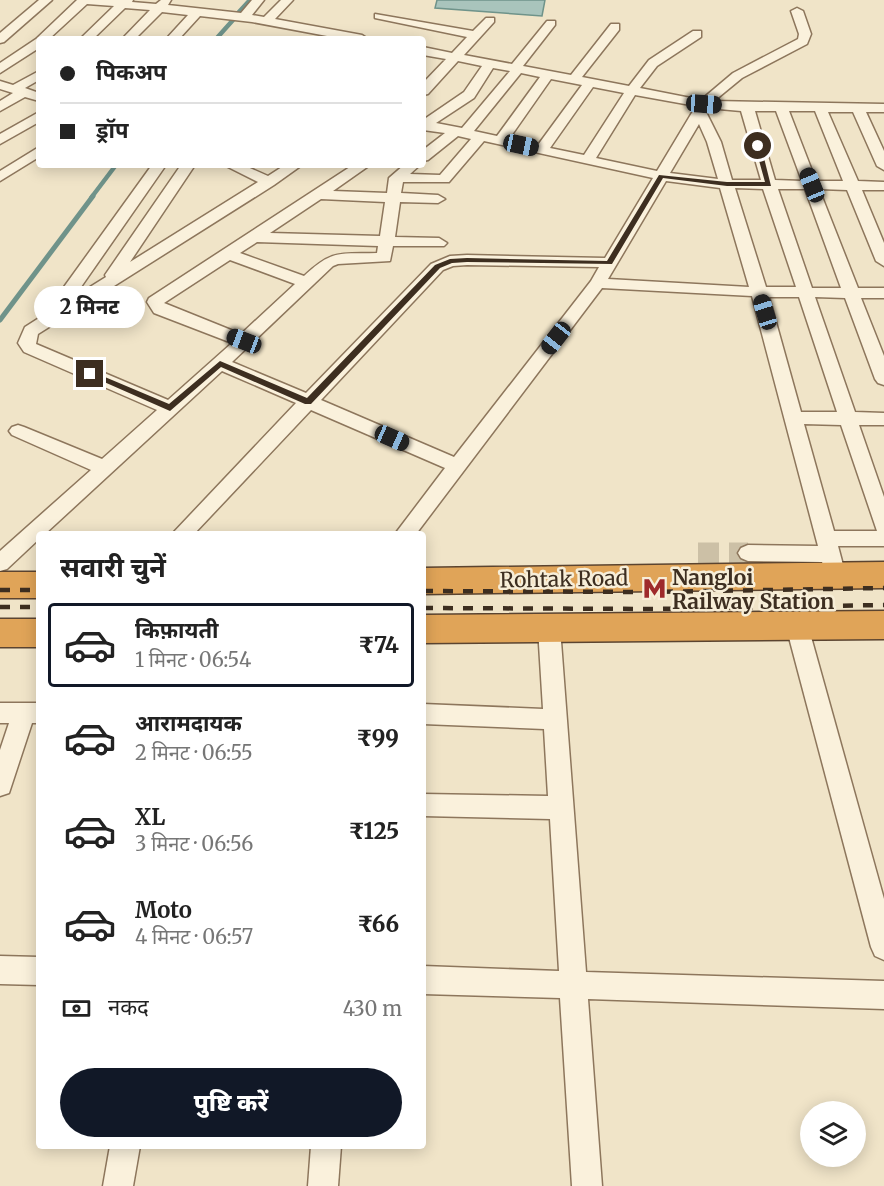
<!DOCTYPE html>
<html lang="hi">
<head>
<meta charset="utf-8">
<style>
	body { margin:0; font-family:Merriweather,"Noto Sans Devanagari",serif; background:#f2f2f2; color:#222; height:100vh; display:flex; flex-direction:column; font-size:22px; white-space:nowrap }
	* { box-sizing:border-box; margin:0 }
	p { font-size:20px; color:#767676 }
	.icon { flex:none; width:33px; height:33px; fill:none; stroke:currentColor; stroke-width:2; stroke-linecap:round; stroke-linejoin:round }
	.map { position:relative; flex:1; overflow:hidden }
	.panel { position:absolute; left:36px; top:531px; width:390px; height:618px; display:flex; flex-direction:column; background:#fff; border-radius:6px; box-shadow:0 3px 15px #0003 }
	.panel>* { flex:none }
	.banner { position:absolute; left:36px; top:36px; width:390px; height:132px; border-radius:6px; box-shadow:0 3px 15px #0003; display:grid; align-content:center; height:132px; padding:0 24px; background:#fff }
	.tools { position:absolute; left:800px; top:1101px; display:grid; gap:12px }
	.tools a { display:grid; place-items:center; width:66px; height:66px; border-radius:50%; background:#fff; box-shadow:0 3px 15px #0003; font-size:30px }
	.end { position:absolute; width:27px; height:27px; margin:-14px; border:8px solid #3d2e20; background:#fff; box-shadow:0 0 0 3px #fff }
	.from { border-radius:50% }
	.bubble { position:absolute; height:42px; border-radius:21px; background:#fff; box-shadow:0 3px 15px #0003; font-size:20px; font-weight:800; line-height:42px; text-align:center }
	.car { position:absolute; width:18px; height:36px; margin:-18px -9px; border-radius:8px; box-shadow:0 0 4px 2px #0007; background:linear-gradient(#222 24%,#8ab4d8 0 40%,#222 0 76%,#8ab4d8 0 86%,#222 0) }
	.banner b { display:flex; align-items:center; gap:21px; height:57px; font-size:22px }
	.banner b+b { border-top:2px solid #e0e0e0 }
	.banner i { width:15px; height:15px; background:#222 }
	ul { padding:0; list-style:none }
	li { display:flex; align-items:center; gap:18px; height:84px; margin:0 12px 9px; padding:0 12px; border:3px solid transparent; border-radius:6px }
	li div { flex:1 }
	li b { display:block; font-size:22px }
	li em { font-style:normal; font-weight:800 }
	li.selected { border-color:#111827 }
	li>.icon { width:54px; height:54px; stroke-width:1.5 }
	h2 { padding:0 24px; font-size:27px; line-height:72px }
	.pay { display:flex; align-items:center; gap:15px; height:66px; padding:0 24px; font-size:22px }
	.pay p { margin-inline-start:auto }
	.primary-button { display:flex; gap:12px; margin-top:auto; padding:12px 24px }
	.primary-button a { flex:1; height:69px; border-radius:36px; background:#111827; color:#fff; font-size:24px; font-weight:800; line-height:69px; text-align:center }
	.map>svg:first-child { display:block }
	.water { fill:#a9c4bc; stroke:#6f938a; stroke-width:1.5 }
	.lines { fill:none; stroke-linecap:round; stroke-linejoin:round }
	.stream-far1 { stroke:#6f938a; stroke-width:4.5 }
	.stream { stroke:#6f938a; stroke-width:5 }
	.street-tunnel { stroke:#ccc0a6; stroke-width:21; stroke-dasharray:21 10; stroke-linecap:butt }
	.street-casing { stroke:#8d765c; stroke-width:3 }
	.highway-casing { stroke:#5b4430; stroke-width:3 }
	.street { fill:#faf1dc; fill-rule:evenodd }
	.highway { fill:#e0a458; fill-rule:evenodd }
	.rail { stroke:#3d2e20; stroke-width:4.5; stroke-dasharray:10 10; stroke-linecap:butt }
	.route { fill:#3d2e20 }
	.labels { text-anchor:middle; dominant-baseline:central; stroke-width:5; stroke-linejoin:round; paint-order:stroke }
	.poi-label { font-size:21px; font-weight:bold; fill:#3d2e20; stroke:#f7eed8; text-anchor:start }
	.street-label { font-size:21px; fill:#3d2e20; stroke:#f7eed8 }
</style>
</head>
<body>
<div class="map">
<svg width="884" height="1186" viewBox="0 0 884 1186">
	<rect width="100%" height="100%" fill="#f0e4c8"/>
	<polygon class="water" points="437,0 545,0 542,16 435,8"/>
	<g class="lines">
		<g class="stream-far1">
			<polyline points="238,13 250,0"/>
			<polyline points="216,39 233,20"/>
			<polyline points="91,198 116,165"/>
		</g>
		<polyline class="stream" points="0,320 93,196"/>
		<polyline class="street-tunnel" points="698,553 748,553"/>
		<defs>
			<g id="street">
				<polygon points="39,0 52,0 4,42 0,43 0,33"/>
				<polygon points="77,0 133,0 132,2 156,4 161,0 171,0 168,5 241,13 252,0 264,0 252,15 264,17 281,0 293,0 275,19 362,35 368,39 343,39 252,22 200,16 179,39 166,39 188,15 162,12 135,39 122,39 150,10 125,8 93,39 80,39 114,6 87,4 49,39 39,39 39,48 0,73 0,63 36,39"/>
				<path d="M797,8l6,3 8,23 -4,10 -65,34 -28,23 170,3v8h-18l18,39v19l-7,-4 -24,-54h-25l30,69 26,1v8h-22l22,53v23l-8,-5 -29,-71 -28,-1 39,99h26v10h-23l23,58v29l-6,-2 -3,-4 -30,-81 -30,-1 40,115 29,1v12h-25l25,72v49h-46l5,19 -3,6 -7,2 -7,-2 -4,-9 -74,-1 -7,-3 -3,-5 3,-5 7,-3 70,1 -66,-250 -150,-8 -186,246h-21l50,-66 -134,-58 -117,124h-22l124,-131 -74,-32 -177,163h-6v5l-32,30 -7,2v-20l91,-81 -79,-35 -3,-4 3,-4 6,-2 6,2 78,32 55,-49 -133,-58 -6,-9 7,-16 25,-16 -1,-2 2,-4 101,-140h14l-92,132 32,-20 -1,-2 76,-110h14l-65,97 128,-80 -34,-17h19l25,11 17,-11h17l-28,20 -236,149 -2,10 132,56 64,-57 -78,-30 -7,-11 2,-4 204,-133h17l-37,26 54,2 2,-15 15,-13h16l-10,9 30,1 31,-36 -13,-3 -30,24 -5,1v-11l22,-17 -22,-3v-10l41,-28 18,-26 -24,-5 -30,33 -5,1v-12l23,-24 -23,-4v-8l29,6 15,-16 -92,-19v-4l98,17 13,-13h8v4l-30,33 48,9 35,-43h8v4l-32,41 48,9 40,-51h8v6l-37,47 47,9 20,-26 44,-29h8v6l-44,29 -17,22 61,12 32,-27 65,-34 1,-5 -8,-23zM493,68l17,3 -48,57 -26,-5 38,-25zM521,73l19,4 -43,59 -23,-5zM551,79l31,6 -44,60 -29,-6zM593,87l31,6 -40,62 -34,-7zM635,95l61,11 -39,65 -61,-13zM708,108l33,3 20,69h-29l-11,-38 -15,-30zM755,111h21l26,70 -27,-1zM789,111h26l28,70h-27zM699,124l8,18 11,37 -48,-6zM484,141l169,37 -48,80 -138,-3 -17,1 -19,8 -125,129 -74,-31 101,-96 5,-2 52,-3 3,-15h51l3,-3 -8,-5 -44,-1 5,-35 38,1 7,-4 -7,-4 -37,-2 2,-11h46zM666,181l54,7 29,99 -141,-8zM735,188l28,1 33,98h-30zM778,189h27l36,99h-29zM321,199l64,3 -5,34 -110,-3zM257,242l121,4 -1,7c-38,1 -44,-4 -73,23l-64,-23zM230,260l65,24 -54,50 -77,-31zM467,265l132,2 -8,14 -137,176 -133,-57 122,-130 10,-4zM769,297h30l38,115h-36zM804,424l37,1 36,106h-43z"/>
				<polygon points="39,71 39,80 25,88 39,93 39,101 25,97 0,111 0,101 13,93 0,89 0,81 13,85"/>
				<polygon points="39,112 39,122 0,144 0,134"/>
				<polygon points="39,147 39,157 0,181 0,171"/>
				<polygon points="797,617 805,620 808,626 884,899 884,960 875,956 871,947 786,626 789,620"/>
				<polygon points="549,619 557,622 560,628 586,972 884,981 884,1009 588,999 602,1186 572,1186 560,998 423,994 423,966 559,971 550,819 423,816 423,794 548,796 544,729 423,724 423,704 543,709 538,628 541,622"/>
				<polygon points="0,703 39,703 39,723 32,723 9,793 0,796 0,750 9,723 0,723"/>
				<polygon points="0,956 39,957 39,985 0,984"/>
				<polygon points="110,1146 140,1146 133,1186 103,1186"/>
				<polygon points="311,1146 341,1146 338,1186 308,1186"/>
			</g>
			<g id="highway">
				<polygon points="884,562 884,588 423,594 423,568"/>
				<rect x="0" y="572" width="39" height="26"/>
				<polygon points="884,611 884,639 423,643 423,615"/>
				<rect x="0" y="619" width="39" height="28"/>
			</g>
		</defs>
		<use href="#street" class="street-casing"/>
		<use href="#highway" class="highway-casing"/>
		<use href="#street" class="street"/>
		<use href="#highway" class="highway"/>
		<g class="rail">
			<polyline points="0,590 39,590"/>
			<polyline points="423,591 651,592 884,588"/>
			<polyline points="0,607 39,607"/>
			<polyline points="423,608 654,609 884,605"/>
		</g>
	</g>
	<polygon class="route" points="758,144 761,146 771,186 727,186 663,178 612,264 467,262 452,263 440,268 311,404 305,404 221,367 170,411 86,374 93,372 169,404 220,361 307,398 435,265 450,259 467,258 607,261 659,175 727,182 765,182 755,146"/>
	<defs>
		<symbol id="metro-bare" viewBox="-9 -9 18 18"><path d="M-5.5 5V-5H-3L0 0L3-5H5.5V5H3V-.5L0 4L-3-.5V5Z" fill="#9e2a2b" stroke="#f7eed8" stroke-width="2.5" paint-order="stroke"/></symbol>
	</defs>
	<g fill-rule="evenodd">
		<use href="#metro-bare" x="638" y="572" width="33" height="33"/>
	</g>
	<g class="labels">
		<g class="poi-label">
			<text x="672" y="577">Nangloi<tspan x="672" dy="24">Railway Station</tspan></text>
		</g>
		<g class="street-label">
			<text transform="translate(564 579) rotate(-1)">Rohtak Road</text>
		</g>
	</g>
</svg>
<div class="tools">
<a><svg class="icon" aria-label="layers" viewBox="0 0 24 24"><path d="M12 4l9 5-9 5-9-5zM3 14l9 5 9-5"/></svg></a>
</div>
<i class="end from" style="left:758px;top:146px"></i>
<i class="end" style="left:90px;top:374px"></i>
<div class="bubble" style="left:34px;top:286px;width:111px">2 मिनट</div>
<i class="car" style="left:704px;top:104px;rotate:94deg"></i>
<i class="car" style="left:521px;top:145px;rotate:102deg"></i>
<i class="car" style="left:812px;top:185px;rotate:338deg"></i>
<i class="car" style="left:765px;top:312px;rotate:343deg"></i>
<i class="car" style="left:556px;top:338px;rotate:218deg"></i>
<i class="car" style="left:244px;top:341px;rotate:291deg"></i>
<i class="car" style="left:392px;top:438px;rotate:114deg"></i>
<div class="banner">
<b><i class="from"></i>पिकअप</b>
<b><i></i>ड्रॉप</b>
</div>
<section class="panel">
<h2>सवारी चुनें</h2>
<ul>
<li class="selected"><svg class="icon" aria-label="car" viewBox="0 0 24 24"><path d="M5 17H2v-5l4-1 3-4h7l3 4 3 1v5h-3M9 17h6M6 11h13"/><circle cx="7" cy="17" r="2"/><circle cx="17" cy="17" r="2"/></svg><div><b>किफ़ायती</b><p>1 मिनट · 06:54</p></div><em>₹74</em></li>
<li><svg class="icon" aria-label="car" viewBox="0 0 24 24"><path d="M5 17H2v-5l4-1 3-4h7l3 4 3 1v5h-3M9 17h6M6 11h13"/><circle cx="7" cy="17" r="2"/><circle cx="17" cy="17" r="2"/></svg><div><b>आरामदायक</b><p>2 मिनट · 06:55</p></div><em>₹99</em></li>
<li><svg class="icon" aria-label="car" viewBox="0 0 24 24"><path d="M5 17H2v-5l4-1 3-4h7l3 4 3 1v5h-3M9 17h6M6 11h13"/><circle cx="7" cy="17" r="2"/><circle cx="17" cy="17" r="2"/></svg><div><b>XL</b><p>3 मिनट · 06:56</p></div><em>₹125</em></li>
<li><svg class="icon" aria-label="car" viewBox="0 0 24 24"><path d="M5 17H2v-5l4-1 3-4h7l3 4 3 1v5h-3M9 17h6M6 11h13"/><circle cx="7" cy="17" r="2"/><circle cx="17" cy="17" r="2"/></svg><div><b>Moto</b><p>4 मिनट · 06:57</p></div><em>₹66</em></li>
</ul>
<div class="pay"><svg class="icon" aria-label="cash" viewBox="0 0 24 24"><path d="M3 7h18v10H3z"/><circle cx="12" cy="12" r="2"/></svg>नकद<p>430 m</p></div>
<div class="primary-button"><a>पुष्टि करें</a></div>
</section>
</div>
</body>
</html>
